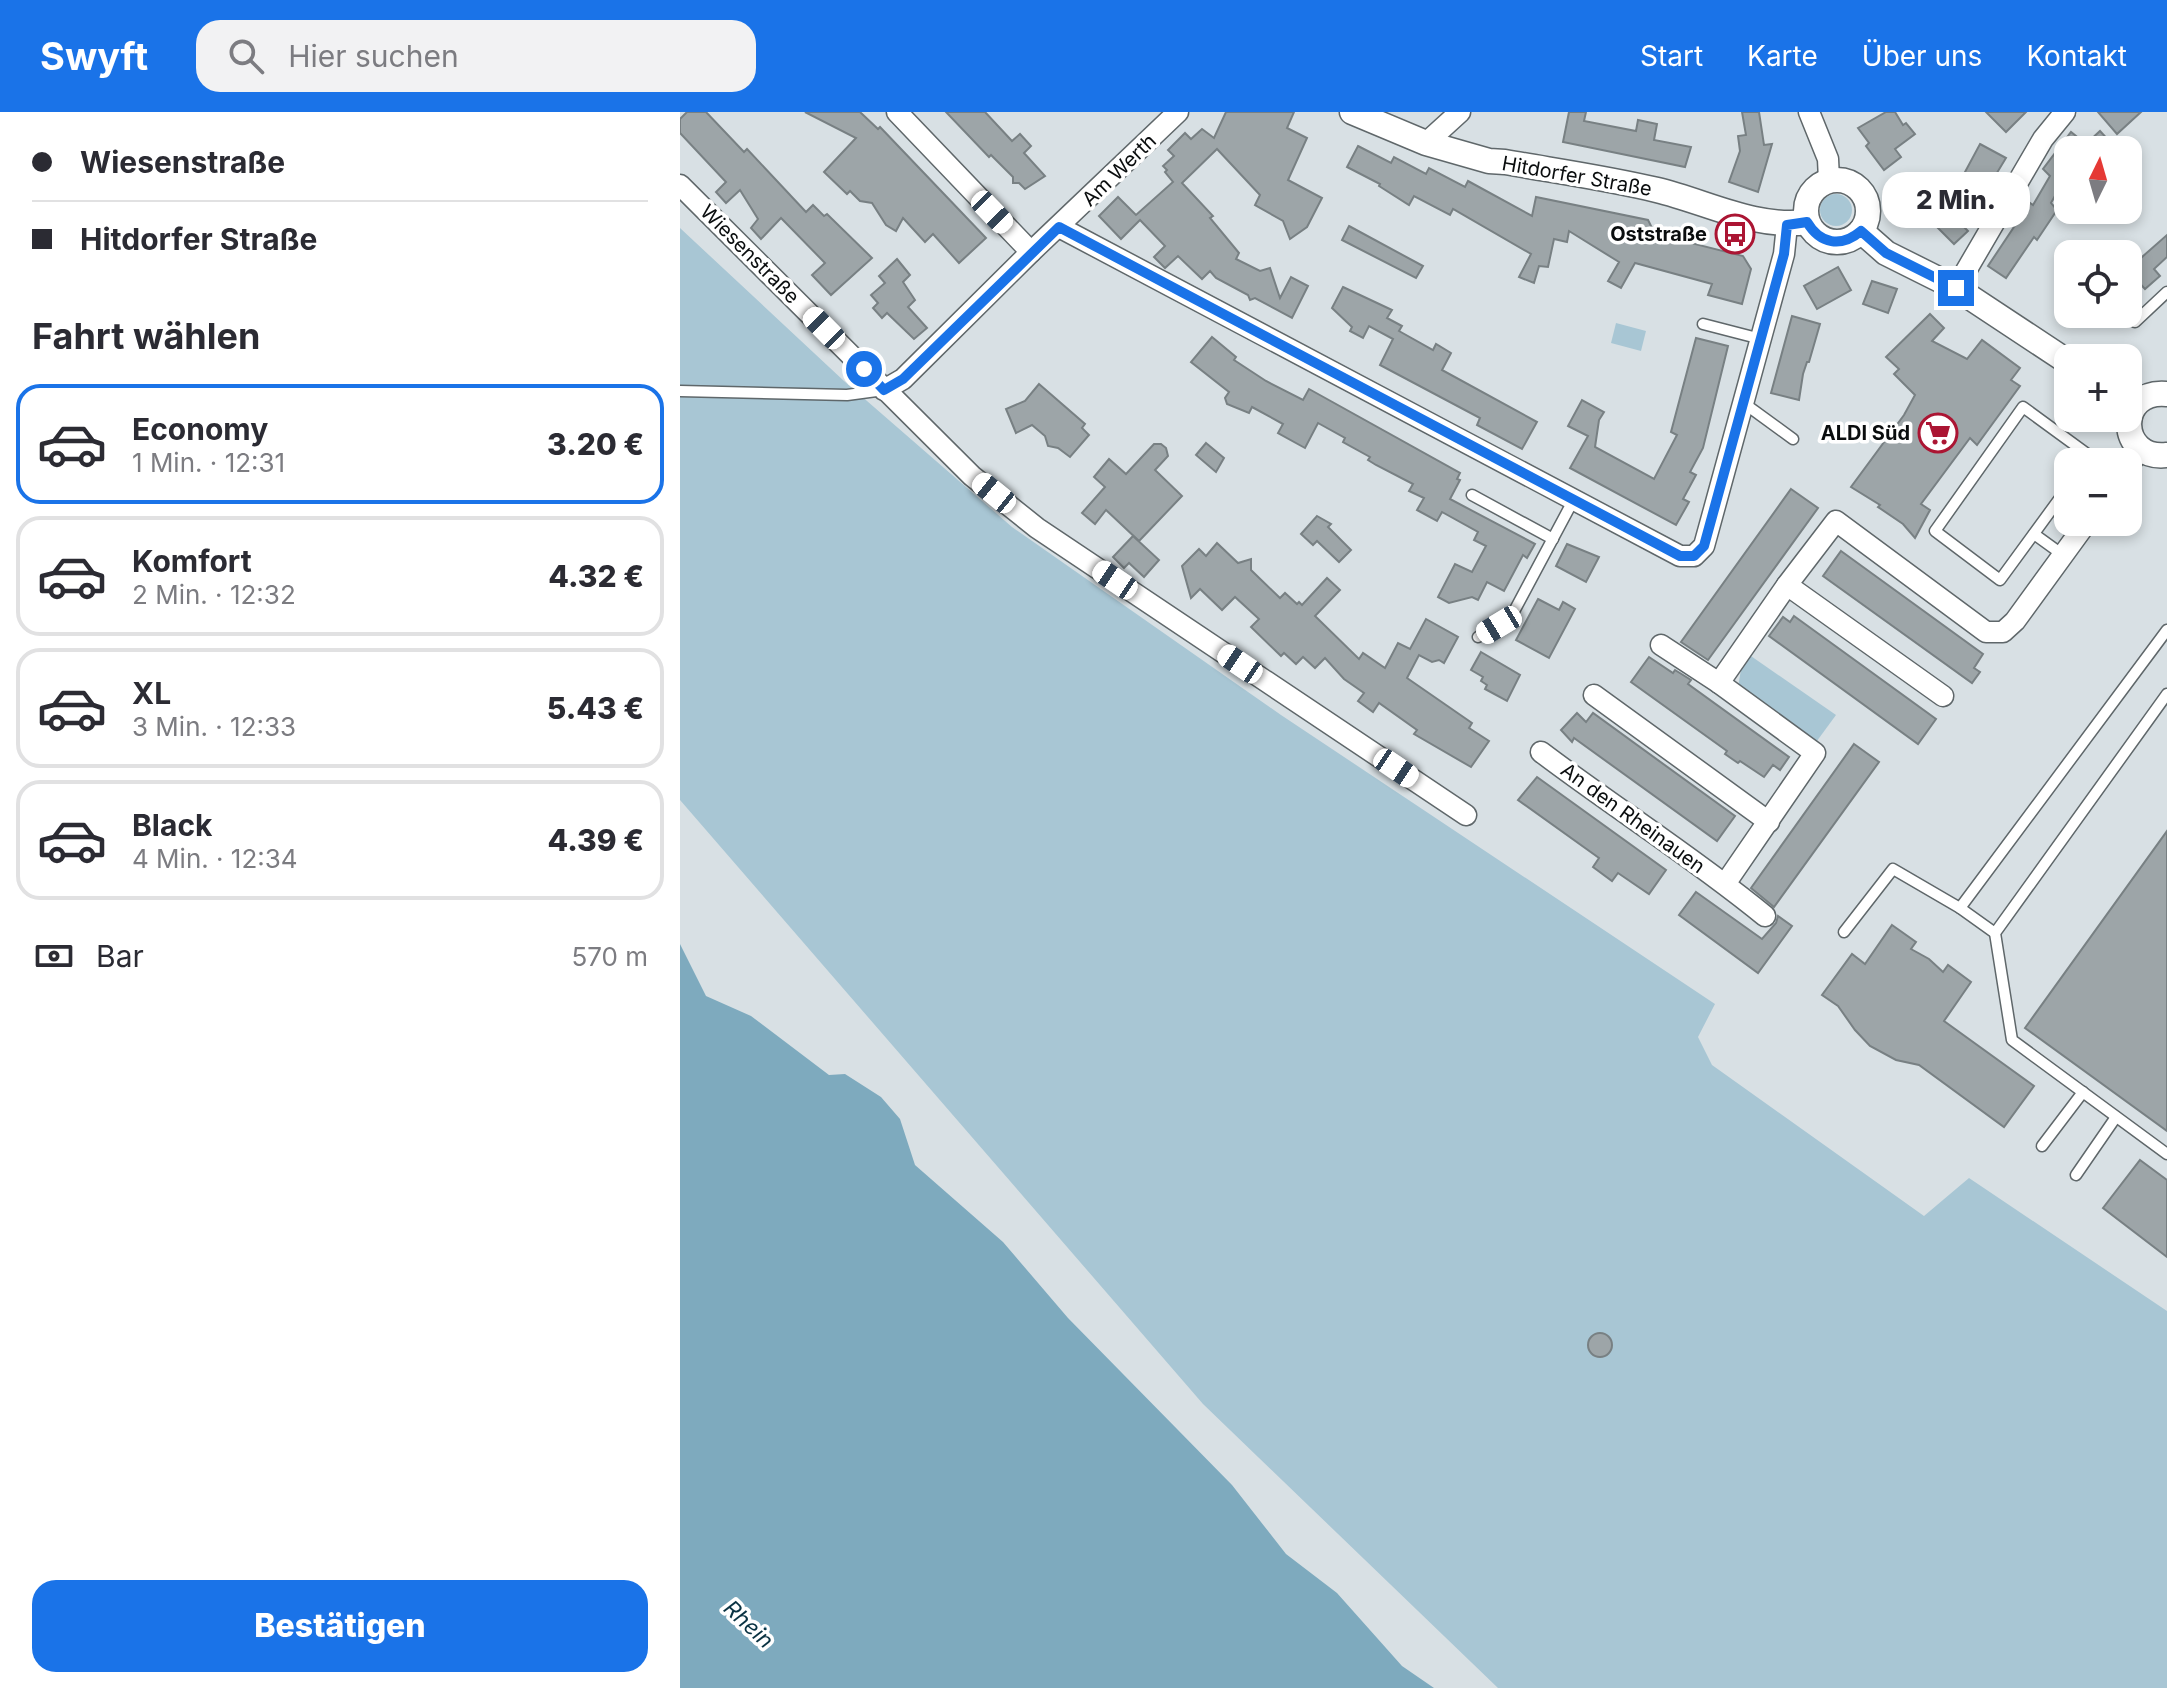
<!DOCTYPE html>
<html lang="de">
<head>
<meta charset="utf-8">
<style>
	body { margin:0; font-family:Inter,sans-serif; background:#f2f2f3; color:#2b2b33; height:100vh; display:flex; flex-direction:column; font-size:30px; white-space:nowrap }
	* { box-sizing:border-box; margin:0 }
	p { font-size:26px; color:#7c7c81 }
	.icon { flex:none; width:44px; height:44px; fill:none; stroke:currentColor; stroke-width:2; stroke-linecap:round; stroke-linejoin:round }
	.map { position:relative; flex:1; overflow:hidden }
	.sheet { display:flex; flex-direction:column; background:#fff; width:680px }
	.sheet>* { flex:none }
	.top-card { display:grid; align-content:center; height:176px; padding:0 32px; background:#fff }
	.needle { width:52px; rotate:5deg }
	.buttons { position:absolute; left:1374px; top:24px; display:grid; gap:16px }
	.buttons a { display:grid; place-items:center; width:88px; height:88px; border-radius:16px; background:#fff; box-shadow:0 4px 12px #0003; font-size:40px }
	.end { position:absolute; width:36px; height:36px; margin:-18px; border:10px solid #1a73e8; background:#fff; box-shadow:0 0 0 4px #fff }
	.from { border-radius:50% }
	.bubble { position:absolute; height:56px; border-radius:24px; background:#fff; box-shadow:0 4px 12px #0003; font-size:26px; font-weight:800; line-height:56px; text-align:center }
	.car { position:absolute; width:24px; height:48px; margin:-24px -12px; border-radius:10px; box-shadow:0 0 6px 2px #0007; background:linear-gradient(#fff 24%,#345 0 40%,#fff 0 76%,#345 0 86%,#fff 0) }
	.top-card b { display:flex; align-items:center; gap:28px; height:76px; font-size:30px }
	.top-card b+b { border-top:2px solid #e1e1e2 }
	.top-card i { width:20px; height:20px; background:#2b2b33 }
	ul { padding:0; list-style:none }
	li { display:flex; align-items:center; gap:24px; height:120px; margin:0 16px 12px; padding:0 16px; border:4px solid #e1e1e2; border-radius:24px }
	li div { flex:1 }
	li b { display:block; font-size:30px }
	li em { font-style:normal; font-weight:800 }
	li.on { border-color:#1a73e8 }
	li>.icon { width:72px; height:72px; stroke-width:1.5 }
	h2 { padding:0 32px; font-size:36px; line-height:96px }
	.pay { display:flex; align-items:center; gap:20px; height:88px; padding:0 32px; font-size:30px }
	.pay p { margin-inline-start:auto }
	.cta { display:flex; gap:16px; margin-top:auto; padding:16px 32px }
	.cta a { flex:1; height:92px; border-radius:24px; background:#1a73e8; color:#fff; font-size:32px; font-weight:800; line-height:92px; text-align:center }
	header { display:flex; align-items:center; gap:48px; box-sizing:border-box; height:112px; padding:0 40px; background:#1a73e8; color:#fff }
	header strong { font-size:38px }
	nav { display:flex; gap:44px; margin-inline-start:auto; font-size:28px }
	.search { width:560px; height:72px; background:#f2f2f3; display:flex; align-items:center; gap:20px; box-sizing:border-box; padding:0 28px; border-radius:24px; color:#7c7c81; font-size:30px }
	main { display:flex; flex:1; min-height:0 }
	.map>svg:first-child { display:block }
	.green { fill:#a8c6d4 }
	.water { fill:#7eaabe }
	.building { fill:#9da5a8; stroke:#788083; stroke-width:2 }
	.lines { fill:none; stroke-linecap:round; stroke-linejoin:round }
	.service-casing { stroke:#5f676a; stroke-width:13 }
	.minor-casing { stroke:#5f676a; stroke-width:23 }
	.tertiary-casing { stroke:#5f676a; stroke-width:27 }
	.service { stroke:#fff; stroke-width:10 }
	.minor { stroke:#fff; stroke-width:20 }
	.tertiary { stroke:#fff; stroke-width:24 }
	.route { stroke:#1a73e8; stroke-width:10 }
	.labels { text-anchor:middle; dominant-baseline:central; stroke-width:7; stroke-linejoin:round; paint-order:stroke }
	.street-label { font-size:20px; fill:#0a0d0e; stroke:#fff }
	.poi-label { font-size:20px; font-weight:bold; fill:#0a0d0e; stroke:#fff; text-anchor:end }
	.water-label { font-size:22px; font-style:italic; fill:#093242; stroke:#fff }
</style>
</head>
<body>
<header>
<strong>Swyft</strong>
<div class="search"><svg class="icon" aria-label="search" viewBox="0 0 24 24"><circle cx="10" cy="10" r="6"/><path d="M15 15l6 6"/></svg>Hier suchen</div>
<nav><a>Start</a><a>Karte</a><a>Über uns</a><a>Kontakt</a></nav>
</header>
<main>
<section class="sheet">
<div class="top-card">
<b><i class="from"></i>Wiesenstraße</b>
<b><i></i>Hitdorfer Straße</b>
</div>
<h2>Fahrt wählen</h2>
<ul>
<li class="on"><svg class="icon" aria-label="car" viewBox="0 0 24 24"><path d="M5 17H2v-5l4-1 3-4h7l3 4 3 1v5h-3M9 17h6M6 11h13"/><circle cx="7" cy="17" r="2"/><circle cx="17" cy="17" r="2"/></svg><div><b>Economy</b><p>1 Min. · 12:31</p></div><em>3.20 €</em></li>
<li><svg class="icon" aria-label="car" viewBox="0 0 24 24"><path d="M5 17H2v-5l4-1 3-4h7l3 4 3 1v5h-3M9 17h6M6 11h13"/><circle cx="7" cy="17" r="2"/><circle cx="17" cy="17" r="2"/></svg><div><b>Komfort</b><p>2 Min. · 12:32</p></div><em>4.32 €</em></li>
<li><svg class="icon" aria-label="car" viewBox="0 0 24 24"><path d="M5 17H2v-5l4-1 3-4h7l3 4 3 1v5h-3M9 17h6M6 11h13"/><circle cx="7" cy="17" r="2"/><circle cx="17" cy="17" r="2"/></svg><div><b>XL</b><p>3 Min. · 12:33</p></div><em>5.43 €</em></li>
<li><svg class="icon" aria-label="car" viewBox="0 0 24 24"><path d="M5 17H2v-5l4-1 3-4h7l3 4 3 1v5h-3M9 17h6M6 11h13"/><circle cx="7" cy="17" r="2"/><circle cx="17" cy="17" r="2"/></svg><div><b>Black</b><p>4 Min. · 12:34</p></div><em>4.39 €</em></li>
</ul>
<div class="pay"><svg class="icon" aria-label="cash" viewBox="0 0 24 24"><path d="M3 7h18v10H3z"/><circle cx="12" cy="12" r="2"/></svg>Bar<p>570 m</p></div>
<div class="cta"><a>Bestätigen</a></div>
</section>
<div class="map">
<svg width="1487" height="1576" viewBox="0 0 1487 1576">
	<rect width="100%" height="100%" fill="#d8e0e4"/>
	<g class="green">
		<circle cx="1156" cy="98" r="16"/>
		<polygon points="0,116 164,269 332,415 601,603 1035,892 1018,925 1032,953 1244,1104 1289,1066 1487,1199 1487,1576 818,1576 523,1292 0,688"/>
		<polygon points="936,211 966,219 961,239 931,231"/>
		<polygon points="1068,542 1156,603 1134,633 1058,575 1062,552"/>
	</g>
	<polygon class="water" points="0,832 26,884 71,904 149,963 165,962 201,985 220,1007 235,1053 323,1130 388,1206 552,1373 606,1442 657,1481 722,1554 754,1576 0,1576"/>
	<g class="building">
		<polygon points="7,0 26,0 64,40 67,37 126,100 133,93 144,104 147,102 192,146 151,183 132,163 145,151 101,106 81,127 71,116 78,107 60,78 46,91 36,80 46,70 0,21 0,7"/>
		<polygon points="125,0 180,0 198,17 200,15 306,126 279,151 253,122 245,130 223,106 216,119 206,113 192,91 180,89 170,79 167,82 144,60 176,26"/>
		<polygon points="266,0 305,0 332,29 340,22 351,34 344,41 365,64 345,77 339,71 333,71 333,65 311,43 309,45"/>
		<polygon points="546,0 614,0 607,16 627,26 608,68 642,86 627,115 610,127 603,109 575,93 580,83 537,37 502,71 533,104 530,106 559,141 556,147 580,159 590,156 600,186 611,165 628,174 612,206 575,186 570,188 568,183 536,166 530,159 522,167 498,144 485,156 474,145 485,134 460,108 441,127 419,104 438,85 456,103 493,70 485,60 487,58 483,54 494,44 488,38 505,21 511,27 522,17 534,26"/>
		<polygon points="889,0 906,0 904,9 956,19 958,8 977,12 974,28 1011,35 1005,55 883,30"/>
		<polygon points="1062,0 1079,0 1084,33 1092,32 1078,80 1049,70 1060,39 1058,24 1066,23"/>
		<polygon points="1206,0 1215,0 1223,13 1226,11 1235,22 1215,37 1221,45 1204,58 1186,34 1189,31 1178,16"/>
		<polygon points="1306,0 1346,0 1326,20"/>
		<polygon points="1418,0 1461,0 1437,22"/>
		<polygon points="1420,19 1431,31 1424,38 1388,38 1388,61 1371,91 1377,98 1357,128 1354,125 1326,166 1308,154 1350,91 1353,93 1370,64 1363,57 1391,20 1406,32"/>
		<polygon points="1300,32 1326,46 1284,115 1288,119 1274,132 1249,107 1282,75 1278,73"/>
		<polygon points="678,34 711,51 714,45 746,62 749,56 785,75 788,69 852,104 856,85 968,108 975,122 1063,144 1071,157 1062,192 1028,183 1032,172 955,151 941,176 928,169 939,150 889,119 887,130 874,127 868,155 859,154 854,171 839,165 851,142 773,97 770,103 734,84 729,93 699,74 700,72 667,55"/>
		<polygon points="669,114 743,154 736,166 662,128"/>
		<polygon points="1487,123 1487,145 1474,157 1480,164 1465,177 1448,159 1448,146 1456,138 1462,145"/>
		<polygon points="217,147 230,163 223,170 235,188 228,195 247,216 234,227 207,201 202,206 193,196 198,191 191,183 205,171 199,164"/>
		<polygon points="1158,155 1171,178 1137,197 1124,174"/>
		<polygon points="1192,169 1217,177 1208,201 1183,192"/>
		<polygon points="663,175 712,198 707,206 722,214 719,219 753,238 756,232 771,241 762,258 857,310 842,337 797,313 800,306 700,253 713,227 689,214 683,226 670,219 672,215 652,196"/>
		<polygon points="1250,202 1264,216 1252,229 1287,247 1302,228 1340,256 1331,268 1340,274 1297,333 1290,326 1241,392 1250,398 1235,426 1223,412 1198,395 1200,393 1171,375 1224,303 1235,283 1214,262 1219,257 1206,245"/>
		<polygon points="1112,204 1140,212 1129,250 1127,250 1123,262 1119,288 1091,281"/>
		<polygon points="532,225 556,245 554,248 586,269 623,288 629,277 780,361 777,367 780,368 770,387 855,432 847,446 843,443 824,479 807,470 798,488 792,485 769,491 758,485 775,452 792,460 806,434 794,428 798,420 762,400 757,409 737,398 744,386 729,379 733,372 696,353 688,348 690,345 663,330 665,326 638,311 625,336 598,321 603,312 572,295 569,301 547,292 545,286 549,280 511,250"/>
		<polygon points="1016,226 1048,234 1023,336 1010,360 1016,363 1003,387 1009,390 996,413 890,356 908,324 888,314 902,288 924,300 919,308 915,335 974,367 997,323 991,320"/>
		<polygon points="359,272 405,312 402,316 409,323 390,345 378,336 368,334 365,324 352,313 336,321 329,304 326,297 345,289"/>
		<polygon points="526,331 544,346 536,360 516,343"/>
		<polygon points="474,332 481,332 486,336 488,344 475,358 502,384 459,429 426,398 415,412 402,401 425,375 414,365 429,347 446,362"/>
		<polygon points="1111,377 1138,396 1028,548 1001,530"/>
		<polygon points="637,404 651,412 648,415 671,438 659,450 637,429 633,433 621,422"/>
		<polygon points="453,424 479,448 464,465 449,451 444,456 433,445"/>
		<polygon points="537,431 558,451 571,447 571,458 600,486 605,481 617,492 619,490 622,493 647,466 660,478 635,504 679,547 683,541 705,556 718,531 730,537 746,507 778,525 764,551 759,548 752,550 739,543 727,566 792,611 789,616 809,629 791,655 734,622 737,618 699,591 693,600 678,589 684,581 664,567 645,546 635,556 623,545 616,552 604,541 601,544 571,515 579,507 555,485 542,498 520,477 511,486 502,454 519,437 526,444"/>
		<polygon points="887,432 919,445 906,470 876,454"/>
		<polygon points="1161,439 1303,542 1294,556 1300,560 1292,571 1143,464"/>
		<polygon points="858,487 879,498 883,490 895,497 869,546 836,528"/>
		<polygon points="1114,504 1256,607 1238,632 1089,524 1103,505 1110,510"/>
		<polygon points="801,540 840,563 827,589 805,577 807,573 801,569 803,565 791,558"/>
		<polygon points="969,545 993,561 995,558 1011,568 1008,572 1109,645 1100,658 1093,653 1084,665 1060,649 1058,651 1045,642 1047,639 951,570"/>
		<polygon points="897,601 906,610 913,601 1055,704 1037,729 894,626 892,630 881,618"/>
		<polygon points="1174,632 1199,650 1094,795 1071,776"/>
		<polygon points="857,665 986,758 969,782 938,761 932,769 913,755 919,746 838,688"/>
		<polygon points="1487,719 1487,1019 1345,916"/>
		<polygon points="1016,780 1082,827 1096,811 1098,804 1112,814 1078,861 999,803"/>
		<polygon points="1212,813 1236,830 1231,837 1249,847 1263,860 1268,853 1291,870 1264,909 1354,974 1324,1015 1239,953 1216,948 1190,934 1175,918 1158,894 1142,883 1172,842 1185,852"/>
		<polygon points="1460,1048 1487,1068 1487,1145 1423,1096"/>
		<circle cx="920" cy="1233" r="12"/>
	</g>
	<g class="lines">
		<defs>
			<g id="service">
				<polyline points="1455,210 1487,180"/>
				<polyline points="1023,212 1081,227"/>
				<polyline points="0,279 167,283 204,278"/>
				<polyline points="1065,292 1113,327"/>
				<polyline points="1388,375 1320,468 1255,419 1343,295 1410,344 1406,350"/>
				<polyline points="792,383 873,427"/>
				<polyline points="1354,422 1383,443"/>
				<polyline points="798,525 831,505 894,387"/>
				<polyline points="1487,582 1315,821 1332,928 1487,1042"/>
				<polyline points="1164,820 1213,757 1280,796"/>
				<polyline points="1315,821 1280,796 1487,518"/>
				<polyline points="1362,1034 1403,980"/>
				<polyline points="1396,1063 1436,1005"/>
			</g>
			<g id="minor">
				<polyline points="217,0 351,140"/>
				<polyline points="1129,0 1148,47 1149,68"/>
				<polyline points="746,31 780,0"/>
				<polyline points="0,73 292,364 357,416 786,703"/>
				<polyline points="379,115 1000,444 1014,444 1024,434 1104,142 1107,113"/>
				<polyline points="1276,176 1363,27 1385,0"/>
				<polyline points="204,278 223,267 351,140 498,0"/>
				<polyline points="1448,354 1461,337"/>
				<polyline points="981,533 1039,571 1135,641 1045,772"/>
				<polyline points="1039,571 1107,473"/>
				<polyline points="914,583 1089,710"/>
				<polyline points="1263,584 1107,473 1156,409 1306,520 1323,520 1335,509 1407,410"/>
				<path d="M861,640c74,56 152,105 224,164"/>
			</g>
			<g id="tertiary">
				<path d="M672,0l74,31 63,18 16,1c51,9 102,16 152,28 50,12 98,39 150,32"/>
				<circle cx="1157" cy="99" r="31"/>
				<polyline points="1181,119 1206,141 1276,176 1388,250"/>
				<path d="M1487,282c-52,-5 -49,67 0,61"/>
			</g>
		</defs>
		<use href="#service" class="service-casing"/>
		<use href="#minor" class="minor-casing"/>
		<use href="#tertiary" class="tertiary-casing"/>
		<use href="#service" class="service"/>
		<use href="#minor" class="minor"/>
		<use href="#tertiary" class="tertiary"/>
	</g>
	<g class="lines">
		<path class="route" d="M184,257l20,21 19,-11 156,-152 621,329h14l10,-10 80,-292 3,-29 20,-3c13,22 34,26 54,9l25,22 70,35"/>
	</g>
	<defs>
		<symbol id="bus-ring" viewBox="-11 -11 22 22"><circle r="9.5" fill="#fff" stroke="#ab1533" stroke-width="1.5"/><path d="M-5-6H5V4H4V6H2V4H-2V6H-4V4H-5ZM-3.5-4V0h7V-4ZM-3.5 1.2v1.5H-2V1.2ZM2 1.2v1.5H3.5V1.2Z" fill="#ab1533"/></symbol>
		<symbol id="supermarket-ring" viewBox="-11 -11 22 22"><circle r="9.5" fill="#fff" stroke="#ab1533" stroke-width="1.5"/><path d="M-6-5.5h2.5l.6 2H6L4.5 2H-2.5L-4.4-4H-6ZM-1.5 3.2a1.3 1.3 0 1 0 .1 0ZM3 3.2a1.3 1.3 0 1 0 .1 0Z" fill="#ab1533"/></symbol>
	</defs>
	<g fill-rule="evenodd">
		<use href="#bus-ring" x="1033" y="100" width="44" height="44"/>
		<use href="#supermarket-ring" x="1236" y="299" width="44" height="44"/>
	</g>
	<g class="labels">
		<g class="street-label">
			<text transform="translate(439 58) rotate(-44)">Am Werth</text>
			<text transform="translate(897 64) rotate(10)">Hitdorfer Straße</text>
			<text transform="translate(70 142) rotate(45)">Wiesenstraße</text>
			<text transform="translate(953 706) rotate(36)">An den Rheinauen</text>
		</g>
		<g class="poi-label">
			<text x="1027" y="122">Oststraße</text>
			<text x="1230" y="321">ALDI Süd</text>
		</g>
		<g class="water-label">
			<text transform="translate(69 1512) rotate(43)">Rhein</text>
		</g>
	</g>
</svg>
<div class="buttons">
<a><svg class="needle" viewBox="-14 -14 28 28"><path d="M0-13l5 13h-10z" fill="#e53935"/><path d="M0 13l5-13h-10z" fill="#7c7c81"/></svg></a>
<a><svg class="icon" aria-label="locate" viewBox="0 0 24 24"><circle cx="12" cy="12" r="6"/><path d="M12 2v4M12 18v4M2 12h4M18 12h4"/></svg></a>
<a>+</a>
<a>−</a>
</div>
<i class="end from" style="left:184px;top:257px"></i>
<i class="end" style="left:1276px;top:176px"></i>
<div class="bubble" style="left:1202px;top:60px;width:148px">2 Min.</div>
<i class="car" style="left:312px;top:100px;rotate:136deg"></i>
<i class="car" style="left:144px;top:216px;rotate:315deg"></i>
<i class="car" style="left:314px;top:381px;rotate:309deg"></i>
<i class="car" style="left:435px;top:468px;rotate:304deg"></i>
<i class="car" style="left:819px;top:513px;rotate:239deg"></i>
<i class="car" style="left:560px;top:552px;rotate:304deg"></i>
<i class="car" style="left:716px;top:656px;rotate:124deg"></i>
</div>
</main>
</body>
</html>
